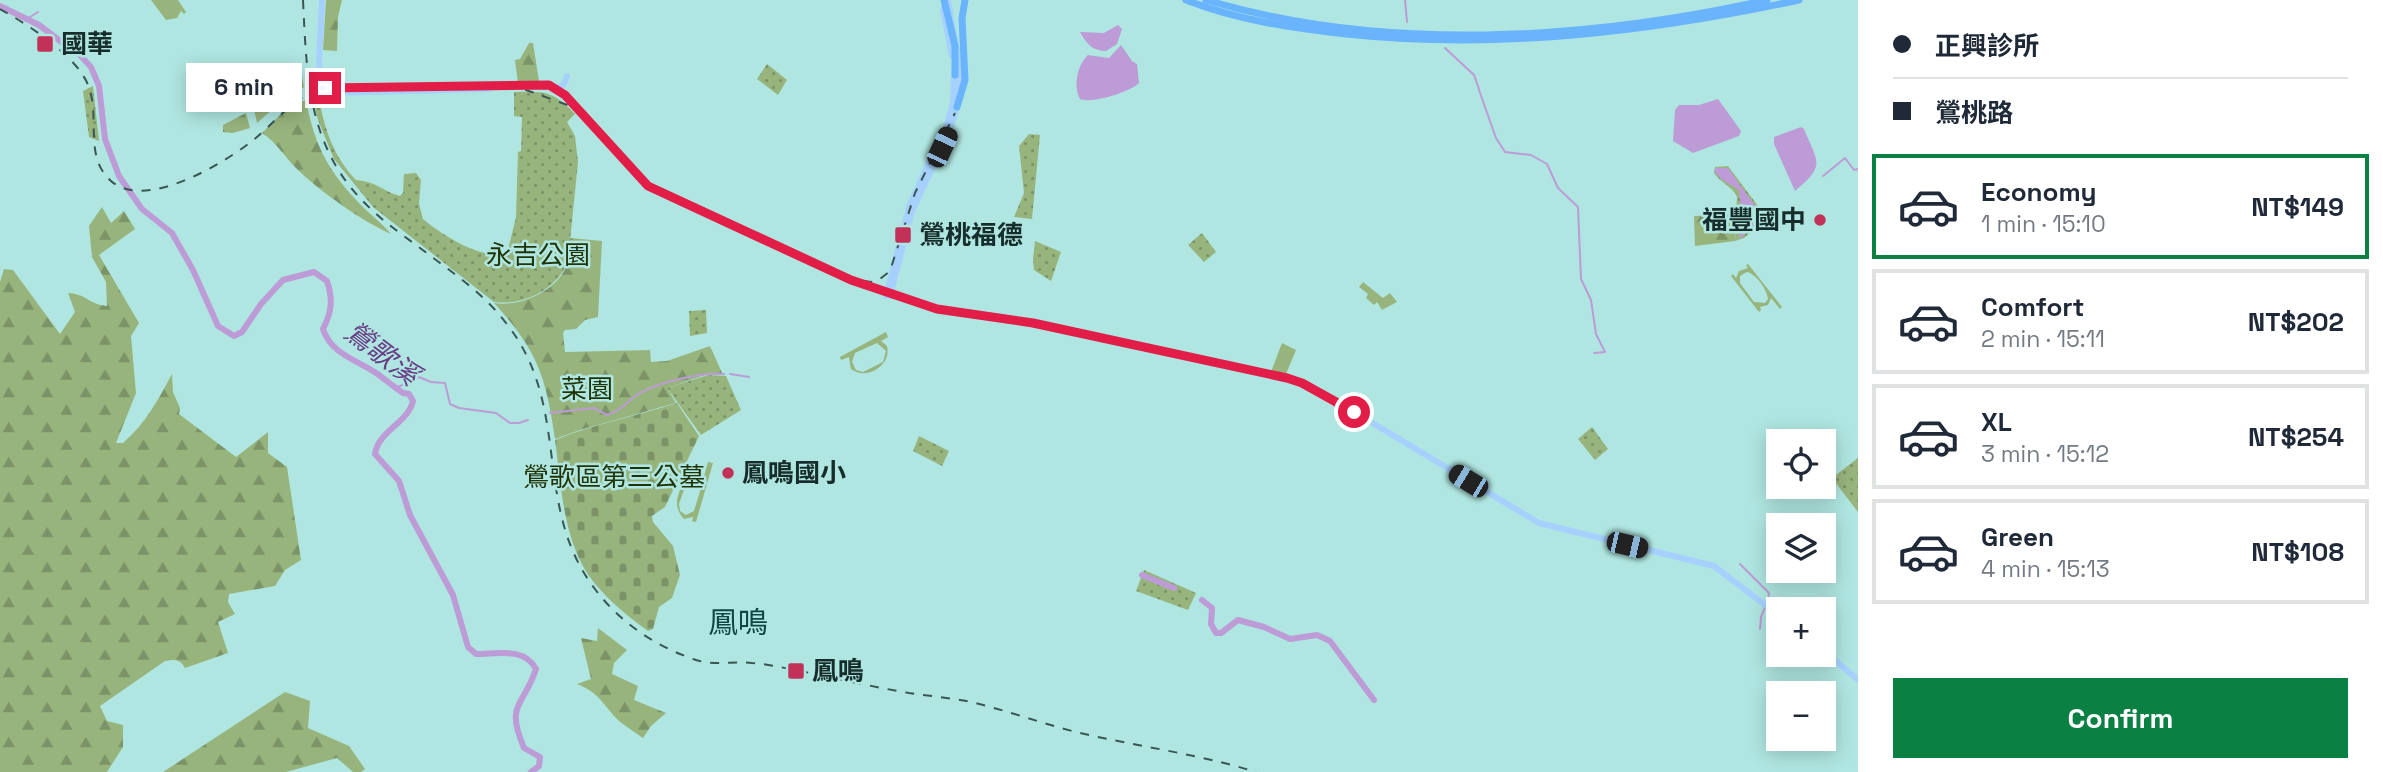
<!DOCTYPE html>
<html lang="en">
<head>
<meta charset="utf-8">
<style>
	body { margin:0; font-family:"Space Grotesk","Noto Sans TC",sans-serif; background:#f2f2f3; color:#1f2937; height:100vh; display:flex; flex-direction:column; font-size:26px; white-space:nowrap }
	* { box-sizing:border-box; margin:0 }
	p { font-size:23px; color:#747a83 }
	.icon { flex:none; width:38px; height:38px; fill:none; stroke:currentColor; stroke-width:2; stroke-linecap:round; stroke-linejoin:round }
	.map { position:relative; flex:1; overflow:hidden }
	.sheet { display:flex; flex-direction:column; background:#fff; width:525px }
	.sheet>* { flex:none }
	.banner { display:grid; align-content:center; height:154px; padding:0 35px; background:#fff }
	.tools { position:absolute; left:1766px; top:429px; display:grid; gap:14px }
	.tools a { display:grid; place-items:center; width:70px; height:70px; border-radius:0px; background:#fff; box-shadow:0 4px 18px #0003; font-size:35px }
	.end { position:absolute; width:32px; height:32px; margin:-16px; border:9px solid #e11d48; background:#fff; box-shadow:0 0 0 4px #fff }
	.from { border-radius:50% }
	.bubble { position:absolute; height:49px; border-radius:0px; background:#fff; box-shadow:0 4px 18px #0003; font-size:23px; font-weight:800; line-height:49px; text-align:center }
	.car { position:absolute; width:21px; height:42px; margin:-21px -10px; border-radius:9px; box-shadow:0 0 5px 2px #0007; background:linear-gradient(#222 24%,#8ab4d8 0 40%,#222 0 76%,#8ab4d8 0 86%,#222 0) }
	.banner b { display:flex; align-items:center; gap:24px; height:66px; font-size:26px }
	.banner b+b { border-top:2px solid #e0e1e3 }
	.banner i { width:18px; height:18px; background:#1f2937 }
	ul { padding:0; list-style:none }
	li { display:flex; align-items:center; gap:21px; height:105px; margin:0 14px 10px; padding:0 21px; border:4px solid #e0e1e3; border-radius:0px }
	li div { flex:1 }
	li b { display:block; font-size:26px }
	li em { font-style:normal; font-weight:800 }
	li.active { border-color:#0b8043 }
	li>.icon { width:63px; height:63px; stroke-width:1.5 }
	.primary-button { display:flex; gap:14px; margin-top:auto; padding:14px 35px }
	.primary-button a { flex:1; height:80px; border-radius:0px; background:#0b8043; color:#fff; font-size:28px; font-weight:800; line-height:80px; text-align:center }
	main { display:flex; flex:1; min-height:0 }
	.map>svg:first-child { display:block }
	.green { fill:#98b47d; fill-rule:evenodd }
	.forest { fill:url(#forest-firs) }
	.cemetery { fill:url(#cemetery-stones) }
	.park { fill:url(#park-dots) }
	.water { fill:#bd9bd6 }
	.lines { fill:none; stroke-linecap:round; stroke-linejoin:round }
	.stream { stroke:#bd9bd6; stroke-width:2 }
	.river { stroke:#bd9bd6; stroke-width:6 }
	.major { stroke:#a6d1fe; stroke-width:6 }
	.highway { stroke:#6ab3fd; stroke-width:7 }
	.rail { stroke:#395654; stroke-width:2; stroke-dasharray:9 9; stroke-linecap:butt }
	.route { stroke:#e11d48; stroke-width:9 }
	.poi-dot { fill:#c13158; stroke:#afe6e1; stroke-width:2.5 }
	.labels { text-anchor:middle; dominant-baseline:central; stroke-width:5; stroke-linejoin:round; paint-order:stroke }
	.poi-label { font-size:26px; font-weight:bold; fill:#172d2b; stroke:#afe6e1; text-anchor:start }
	.park-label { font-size:26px; fill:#1f3305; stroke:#afe6e1 }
	.water-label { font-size:28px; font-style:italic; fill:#693e86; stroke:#afe6e1 }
	.quarter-label { font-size:30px; fill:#0e4744; stroke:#afe6e1 }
</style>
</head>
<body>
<main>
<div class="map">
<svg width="1858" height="772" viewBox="0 0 1858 772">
	<defs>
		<pattern id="forest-firs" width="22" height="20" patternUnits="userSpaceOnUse" patternTransform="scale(1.75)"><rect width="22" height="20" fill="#98b47d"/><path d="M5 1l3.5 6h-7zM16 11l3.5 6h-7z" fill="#7b9367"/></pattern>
		<pattern id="cemetery-stones" width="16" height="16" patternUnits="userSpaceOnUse" patternTransform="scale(1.75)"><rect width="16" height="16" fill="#98b47d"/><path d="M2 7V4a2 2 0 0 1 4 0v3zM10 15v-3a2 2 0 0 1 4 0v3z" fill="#7b9367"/></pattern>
		<pattern id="park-dots" width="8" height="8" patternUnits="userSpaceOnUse" patternTransform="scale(1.75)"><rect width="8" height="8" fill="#98b47d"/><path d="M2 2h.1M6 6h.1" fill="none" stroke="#7b9367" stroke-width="1.8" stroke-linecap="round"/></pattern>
	</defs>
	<rect width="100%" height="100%" fill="#afe6e1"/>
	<g class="green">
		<polygon points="151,0 178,0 186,12 184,14 181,11 177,18 166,20"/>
		<path d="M1748,264l34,43 -2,2 -9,-11 -3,7 -8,2 1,3 -2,2 -28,-36 2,-2 3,4 3,-7 9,-3 -2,-3zM1747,272c9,2 20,17 21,27l-3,4 -11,-1 -14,-19v-7z"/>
		<polygon points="1363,282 1383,298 1390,293 1397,302 1382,310 1377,302 1374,305 1366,298 1368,294 1359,287"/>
		<path d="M886,332l2,5 -7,4 6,5c5,19 -20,35 -36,23l-2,-12 -8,3 -1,-3zM877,343l9,8 -3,11 -20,10 -7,-2 -4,-8 3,-9z"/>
		<polygon points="1282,343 1296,350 1286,374 1271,372"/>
		<path d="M708,462l5,1 -17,59 -4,-1 1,-4 -9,2c-13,-14 -5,-26 1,-41l11,-3 7,5zM693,478l6,3 2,7 -7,23 -8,4 -6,-4 -1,-7 8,-23z"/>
	</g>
	<g class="forest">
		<polygon points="326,0 342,0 338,17 337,51 323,50"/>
		<polygon points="529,43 533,43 539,81 518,83 515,60 520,59"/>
		<polygon points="300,63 304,87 283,100 257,123 254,110 274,102 287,89 295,85"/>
		<path d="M306,100c9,48 24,74 58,108 9,9 20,17 27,26 -28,-12 -73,-44 -95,-66 -13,-13 -19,-25 -34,-35l26,-26z"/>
		<polygon points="246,113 250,128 233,133 223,132 223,125"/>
		<path d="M102,207l9,16 13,-12 11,18 -36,26 40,68 -8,13 5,57 -20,50h7c23,-20 35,-43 49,-69l1,18 7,16 -1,6 57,43 32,-25v21l19,14 14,93 -16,10 -10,16 -46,8 -1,8 7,12 -17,8 10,31 -43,15c-5,-9 -10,-9 -20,-7l-65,45 7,15 16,4v22l-16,25h-107v-490l4,-13 9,1 47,64 15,-22 -7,-19c19,1 20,11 39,13l-1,-24 -14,-25 -3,-31z"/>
		<polygon points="1737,214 1735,241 1695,246 1694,216"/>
		<path d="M570,238l32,3 -4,76 -13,3 -9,9 -11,1 -2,3 2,19 85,-2 1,12 16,-1 43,-15 13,29 -15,-1 -41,14 9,15 -96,27 -25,9c-9,-62 -17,-88 -61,-136 26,4 61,-11 72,-36 4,-9 4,-19 4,-29z"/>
		<path d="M598,628l29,22 -13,13 -2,11 26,12 -4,14 32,13 -15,13 -8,12c-8,-6 -17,-11 -24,-17 -16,-16 -19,-28 -42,-37l14,-5 -10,-41 16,3z"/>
		<polygon points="285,692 310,701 308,728 349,746 365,769 361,772 353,772 337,758 286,772 163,772"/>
	</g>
	<path class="cemetery" d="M677,403l22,33 -34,71 -13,9 1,6 20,24 7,29 -8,23 -13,9 -6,22 -5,2c-21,-15 -44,-34 -59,-55 -26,-38 -28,-92 -34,-136 39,-16 81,-24 122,-37z"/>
	<g class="park">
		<polygon points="767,64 787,80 778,95 757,79"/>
		<polygon points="93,86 99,141 89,137 83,91"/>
		<path d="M514,92c30,-1 40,-1 61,22l-8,8 8,14 3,26 -10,99c-11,29 -45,45 -74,41l-121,-95 -39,-48 -16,-39 -5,-21 6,-2c5,32 15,60 37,83 22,2 24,10 44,16l3,-3 1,-19 12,-1 5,7 -2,24 4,15c15,13 48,34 69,35 4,0 11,-3 16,-4l8,-33 2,-65 3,-1 1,-34 -8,-1z"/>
		<polygon points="1029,134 1040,135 1032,219 1014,217 1024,193 1019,146"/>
		<path d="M1728,166l39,52 -23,20 -9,3 2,-44c-4,-10 -17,-15 -23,-24l1,-6z"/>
		<polygon points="1202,233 1216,252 1204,262 1188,245"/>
		<polygon points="1035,241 1061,252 1051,281 1034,270 1033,259"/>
		<polygon points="706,310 707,333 690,336 689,311"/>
		<polygon points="708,375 726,376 741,410 701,435 667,388"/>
		<polygon points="1592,427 1608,449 1595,460 1578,439"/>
		<polygon points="919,436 949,451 942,466 913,451"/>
		<polygon points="1858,458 1858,512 1832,478"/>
		<polygon points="1144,570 1196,593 1188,610 1136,591"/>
	</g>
	<g class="water">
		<path d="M1118,25l4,4 -5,15 -11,7c-14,0 -20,-8 -26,-19l24,1z"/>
		<path d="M1121,45l11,16 5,3 2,19c-9,9 -47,21 -59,16 -7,-13 -3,-34 8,-44l21,3z"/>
		<polygon points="1718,99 1741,131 1739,136 1693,153 1673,141 1675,110 1679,105 1699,105"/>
		<path d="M1801,127l3,2c14,34 22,36 -9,62l-21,-47v-7z"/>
		<polygon points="1716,168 1728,168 1764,218 1739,239 1742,221 1739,190 1721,179 1714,171"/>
	</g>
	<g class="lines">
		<g class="stream">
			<polyline points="1405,0 1407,22"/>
			<polyline points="27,19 38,12"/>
			<polyline points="1445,48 1474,75 1479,89"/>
			<polyline points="1479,90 1496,138 1505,152 1531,155 1547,164 1558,188 1578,207 1581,279 1591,300 1596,334 1605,352 1594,353"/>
			<polyline points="1823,176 1845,158 1854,170 1858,169"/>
			<polyline points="730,374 749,377"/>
			<polyline points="396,388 419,377 431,382 445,383 450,404 459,408 496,413 510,423 519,423 528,420"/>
			<path d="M550,413l44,-5 13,7c17,-7 14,-8 27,-18 19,-14 67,-25 90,-23"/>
			<polyline points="1740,564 1769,593 1768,602"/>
			<polyline points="1760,629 1761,617 1765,607"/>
		</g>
		<g class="river">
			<path d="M0,6l39,19 25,19 15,10 12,13 8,19 6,53 14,37 23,33 30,24 21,37 25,56 16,10 8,-4 19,-28 22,-24 31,-8 13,9c6,18 5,31 -4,48 8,25 34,31 53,44 10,7 18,14 27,20l6,1 4,7c-5,22 -35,30 -38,53l24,27 11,34 43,80 15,52 8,7c22,0 48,-7 60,15 -13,39 -31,34 -12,79l16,9 -1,9 -8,6"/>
			<polyline points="1142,575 1174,588"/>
			<polyline points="1202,600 1212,608 1211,624 1216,633 1221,633 1238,620 1264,627 1290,639 1317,635 1330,641 1374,700"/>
		</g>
		<g class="major">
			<polyline points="322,0 319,64 325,93 489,89"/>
			<polyline points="943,9 952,56"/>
			<polyline points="325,88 549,85 565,95 648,186 843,277 937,309 1033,323 1302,383 1336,401 1539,523 1714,566 1778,615"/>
			<polyline points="557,89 564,84 567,76"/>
			<polyline points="945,132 953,102 954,71"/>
			<polyline points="886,296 909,207 930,160"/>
			<polyline points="890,296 912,211 950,130 957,107 960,69 948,0"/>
			<polyline points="1824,651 1858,680"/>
		</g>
		<g class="highway">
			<polyline points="944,0 955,46 955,75"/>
			<path d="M1186,0c51,20 106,28 160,34 152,16 304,-2 453,-34"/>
			<path d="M1206,0c178,53 382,40 561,0"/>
			<polyline points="957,107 965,80 962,18 965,0"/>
		</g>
		<g class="rail">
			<path d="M303,0c4,82 5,152 70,211 17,16 37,29 55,43 28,21 57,41 78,69 67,84 25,183 89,266 25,34 62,58 101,71 20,6 36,1 56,3 16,1 32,5 48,8 36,7 73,16 109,22 21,3 42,5 62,9 34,8 67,20 101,29 61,15 123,22 184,41"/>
			<path d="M0,9c27,15 77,47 88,76 13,32 -5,71 23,96 34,30 112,-17 141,-40 22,-17 40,-43 68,-51l184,-4 22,4 47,17 69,73 18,14 180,83 31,5 9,-3 10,-8 25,-78 40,-80"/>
		</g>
	</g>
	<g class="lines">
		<polyline class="route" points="325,88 549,85 565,95 648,186 851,280 937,309 1033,323 1287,378 1302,383 1354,412"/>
	</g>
	<g class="poi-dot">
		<rect x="36" y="35" width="18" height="18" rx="3.5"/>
		<circle cx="1820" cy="220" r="7"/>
		<rect x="894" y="226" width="18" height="18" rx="3.5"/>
		<circle cx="728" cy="473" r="7"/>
		<rect x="787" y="662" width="18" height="18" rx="3.5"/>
	</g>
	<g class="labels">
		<g class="poi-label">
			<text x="61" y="44">國華</text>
			<text x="1806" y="220" text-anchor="end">福豐國中</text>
			<text x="919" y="235">鶯桃福德</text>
			<text x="742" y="473">鳳鳴國小</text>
			<text x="812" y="671">鳳鳴</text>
		</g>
		<g class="park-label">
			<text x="538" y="255">永吉公園</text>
			<text x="587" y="389">菜園</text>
			<text x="614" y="477">鶯歌區第三公墓</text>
		</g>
		<g class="water-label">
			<text transform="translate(382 353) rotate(37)">鶯歌溪</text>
		</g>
		<g class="quarter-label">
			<text x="738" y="622">鳳鳴</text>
		</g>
	</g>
</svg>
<div class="tools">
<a><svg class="icon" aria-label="locate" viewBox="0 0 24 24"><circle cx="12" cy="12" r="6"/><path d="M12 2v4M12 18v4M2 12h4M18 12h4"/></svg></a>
<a><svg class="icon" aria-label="layers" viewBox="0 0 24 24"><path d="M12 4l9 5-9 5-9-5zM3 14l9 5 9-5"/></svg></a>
<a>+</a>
<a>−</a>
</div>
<i class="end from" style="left:1354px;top:412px"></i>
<i class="end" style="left:325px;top:88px"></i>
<div class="bubble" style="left:186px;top:63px;width:116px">6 min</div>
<i class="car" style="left:942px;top:147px;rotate:25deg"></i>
<i class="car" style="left:1468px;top:481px;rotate:301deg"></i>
<i class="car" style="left:1627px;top:545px;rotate:103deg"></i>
</div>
<section class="sheet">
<div class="banner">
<b><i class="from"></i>正興診所</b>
<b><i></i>鶯桃路</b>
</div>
<ul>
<li class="active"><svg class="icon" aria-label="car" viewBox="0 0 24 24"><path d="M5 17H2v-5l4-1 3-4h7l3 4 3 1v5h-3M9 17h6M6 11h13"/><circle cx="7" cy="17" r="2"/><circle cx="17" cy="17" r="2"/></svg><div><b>Economy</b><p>1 min · 15:10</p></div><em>NT$149</em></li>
<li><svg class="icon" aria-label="car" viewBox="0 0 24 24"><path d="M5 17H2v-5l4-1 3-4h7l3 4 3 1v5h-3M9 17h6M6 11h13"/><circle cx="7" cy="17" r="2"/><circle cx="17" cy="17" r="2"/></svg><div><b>Comfort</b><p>2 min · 15:11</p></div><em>NT$202</em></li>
<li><svg class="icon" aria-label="car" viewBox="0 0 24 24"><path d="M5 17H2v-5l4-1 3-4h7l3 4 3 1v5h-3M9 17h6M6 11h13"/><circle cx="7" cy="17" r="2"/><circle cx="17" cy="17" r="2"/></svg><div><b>XL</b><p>3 min · 15:12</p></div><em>NT$254</em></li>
<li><svg class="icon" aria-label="car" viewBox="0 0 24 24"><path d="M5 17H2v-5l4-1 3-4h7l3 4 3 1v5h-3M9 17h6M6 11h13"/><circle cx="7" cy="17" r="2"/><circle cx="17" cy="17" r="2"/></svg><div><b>Green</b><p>4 min · 15:13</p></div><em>NT$108</em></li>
</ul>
<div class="primary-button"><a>Confirm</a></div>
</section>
</main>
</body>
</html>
